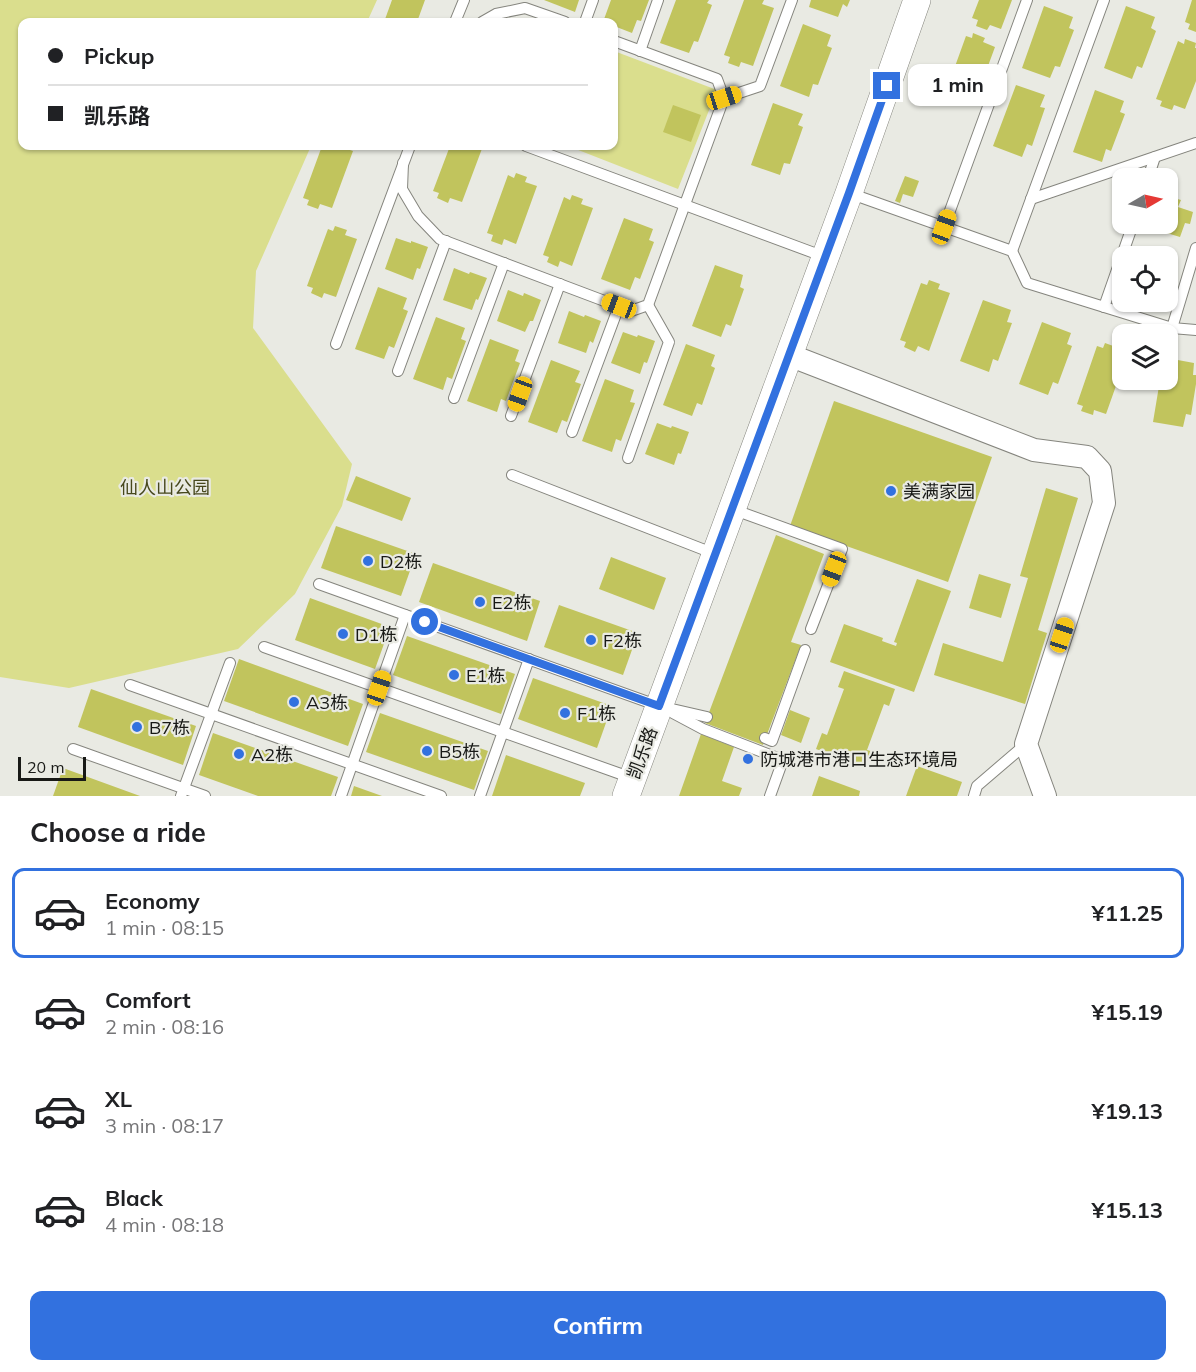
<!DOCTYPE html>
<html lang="en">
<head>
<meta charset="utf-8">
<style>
	body { margin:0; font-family:Mulish,"Noto Sans SC",sans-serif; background:#f6f6f6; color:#202124; height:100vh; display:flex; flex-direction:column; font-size:22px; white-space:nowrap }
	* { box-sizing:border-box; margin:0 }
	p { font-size:20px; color:#757577 }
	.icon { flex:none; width:33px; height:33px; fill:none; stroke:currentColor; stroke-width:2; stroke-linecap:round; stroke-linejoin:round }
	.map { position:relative; height:796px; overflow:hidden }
	.side { display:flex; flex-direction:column; background:#fff; flex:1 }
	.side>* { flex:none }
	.guide { position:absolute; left:18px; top:18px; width:600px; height:132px; border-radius:12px; box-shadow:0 2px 4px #0004; display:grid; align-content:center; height:132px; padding:0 30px; background:#fff }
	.needle { width:39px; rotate:81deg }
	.fabs { position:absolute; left:1112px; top:168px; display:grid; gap:12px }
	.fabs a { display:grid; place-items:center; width:66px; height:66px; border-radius:12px; background:#fff; box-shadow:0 2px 4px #0004; font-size:30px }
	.scale { position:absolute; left:18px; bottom:15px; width:68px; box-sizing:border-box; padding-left:6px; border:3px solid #181916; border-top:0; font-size:16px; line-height:21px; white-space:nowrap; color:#181916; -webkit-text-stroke:4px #e9eae3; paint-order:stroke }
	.end { position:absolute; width:27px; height:27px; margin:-14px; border:8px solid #3271df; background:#fff; box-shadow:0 0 0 3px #fff }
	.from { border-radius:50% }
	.bubble { position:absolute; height:42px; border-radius:12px; background:#fff; box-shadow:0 2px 4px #0004; font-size:20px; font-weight:700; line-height:42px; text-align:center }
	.car { position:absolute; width:18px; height:36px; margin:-18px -9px; border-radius:8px; box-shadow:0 0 4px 2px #0007; background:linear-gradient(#f5c518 24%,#345 0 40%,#f5c518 0 76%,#345 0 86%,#f5c518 0) }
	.guide b { display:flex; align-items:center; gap:21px; height:57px; font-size:22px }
	.guide b+b { border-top:2px solid #e0e0e0 }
	.guide i { width:15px; height:15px; background:#202124 }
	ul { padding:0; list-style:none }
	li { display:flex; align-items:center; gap:18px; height:90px; margin:0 12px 9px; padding:0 18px; border:3px solid transparent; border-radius:12px }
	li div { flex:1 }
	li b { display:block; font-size:22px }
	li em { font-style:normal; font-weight:700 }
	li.on { border-color:#3271df }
	li>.icon { width:54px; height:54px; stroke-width:1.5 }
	h2 { padding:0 30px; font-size:27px; line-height:72px }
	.primary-button { display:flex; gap:12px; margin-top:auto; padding:12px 30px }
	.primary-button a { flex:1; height:69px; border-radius:12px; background:#3271df; color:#fff; font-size:24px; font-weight:700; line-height:69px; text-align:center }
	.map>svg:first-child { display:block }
	.green { fill:#dade8d }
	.building { fill:#c1c45d }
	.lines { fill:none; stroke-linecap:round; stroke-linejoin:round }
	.service-casing { stroke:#85857e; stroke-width:12 }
	.minor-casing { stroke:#85857e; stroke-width:24 }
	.tertiary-casing { stroke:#85857e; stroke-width:28 }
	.service { stroke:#fff; stroke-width:10 }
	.minor { stroke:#fff; stroke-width:22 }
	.tertiary { stroke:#fff; stroke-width:27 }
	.route { stroke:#3271df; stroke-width:8 }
	.poi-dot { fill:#3271df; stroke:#e9eae3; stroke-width:2 }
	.labels { text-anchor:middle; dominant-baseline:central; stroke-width:4.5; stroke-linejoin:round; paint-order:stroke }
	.park-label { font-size:18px; fill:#47481d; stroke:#e9eae3 }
	.poi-label { font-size:18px; fill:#181916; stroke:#e9eae3; text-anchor:start }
	.street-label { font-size:18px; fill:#181916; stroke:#e9eae3 }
</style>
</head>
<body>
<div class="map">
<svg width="1196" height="796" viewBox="0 0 1196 796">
	<rect width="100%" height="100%" fill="#e9eae3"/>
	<g class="green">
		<polygon points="0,0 377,0 367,22 22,22 22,146 311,146 256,271 253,328 352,464 342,506 295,594 238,649 69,688 0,677"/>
		<polygon points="614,51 717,90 678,189 568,146 614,146"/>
	</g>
	<g class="building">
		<polygon points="392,0 425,0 417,22 384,22"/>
		<polygon points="544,0 579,0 575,12"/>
		<polygon points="611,0 649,0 641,21 637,20 632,33 614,26 614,22 603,22"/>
		<polygon points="676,0 709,0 707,3 712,5 698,42 694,41 689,53 660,43"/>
		<polygon points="744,0 764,0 762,4 774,8 753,66 741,62 739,67 728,63 730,57 724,55"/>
		<polygon points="811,0 850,0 847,7 843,4 838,17 809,7"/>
		<polygon points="979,0 1012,0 1001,29 990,25 987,30 976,26 978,20 972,18"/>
		<polygon points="1192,0 1196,0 1196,32 1188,29 1190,24 1185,22"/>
		<polygon points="1044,6 1073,17 1069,28 1074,30 1060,67 1055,66 1050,78 1022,68"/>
		<polygon points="1126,6 1155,17 1151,28 1156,31 1142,68 1137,66 1132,79 1104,68"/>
		<polygon points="803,24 831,35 827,46 832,48 818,85 813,84 809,97 780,86"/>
		<polygon points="973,33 985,38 983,42 995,47 974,104 962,100 960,105 949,101 951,96 945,94 966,36 972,38"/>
		<polygon points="1185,39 1196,43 1195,48 1196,48 1196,81 1185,109 1174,105 1172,110 1160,106 1162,101 1156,99 1178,41 1184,44"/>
		<polygon points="1016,85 1045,95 1040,107 1045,108 1032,146 1027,144 1022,157 993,146"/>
		<polygon points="1095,90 1124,101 1120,112 1125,114 1111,151 1106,149 1102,162 1073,152"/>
		<polygon points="773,103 803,114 798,125 803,127 790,164 784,163 780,175 751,165"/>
		<polygon points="673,105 701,115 691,142 663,132"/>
		<polygon points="322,146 342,146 341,147 353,151 332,208 320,204 318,209 307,205 309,200 303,198"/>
		<polygon points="450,146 483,146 462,202 450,198 448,203 437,198 439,193 433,191"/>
		<polygon points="516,173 527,177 525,182 537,186 516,244 504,239 502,245 491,241 493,235 487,233 508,175 514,178"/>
		<polygon points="905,176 919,181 913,197 903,194 900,203 895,201"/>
		<polygon points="572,195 583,199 581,204 593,208 572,266 560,261 558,267 547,262 549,257 543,255 564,197 570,200"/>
		<polygon points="1167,196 1181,200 1178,207 1193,212 1190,224 1185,223 1180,237 1147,227 1148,224 1167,224"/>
		<polygon points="624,218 653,229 649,240 654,242 640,279 635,277 630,290 601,279"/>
		<polygon points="335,226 347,230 345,235 357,239 336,297 324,293 322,298 311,293 313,288 307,286 328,229 333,231"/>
		<polygon points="396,238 411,243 411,241 428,247 420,269 417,268 413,280 385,269"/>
		<polygon points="1140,247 1164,254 1163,256 1137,256"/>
		<polygon points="1167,263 1177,266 1173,278 1167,277"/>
		<polygon points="715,265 743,275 740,287 744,289 731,326 726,324 721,337 692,326"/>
		<polygon points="454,268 469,274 470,272 487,278 478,300 476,299 472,310 443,300"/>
		<polygon points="929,280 940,284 938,289 950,293 929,351 918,346 915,352 904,347 906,342 900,340 921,283 927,285"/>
		<polygon points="378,287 407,298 403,309 408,311 394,348 389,346 384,359 355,349"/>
		<polygon points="508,290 523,296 524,293 541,300 533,321 530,321 525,332 497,321"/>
		<polygon points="983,300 1011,310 1007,322 1012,323 998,361 993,359 989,372 960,361"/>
		<polygon points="569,311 584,317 585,315 601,321 593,343 590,341 586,353 558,343"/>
		<polygon points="436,317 465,328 461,339 466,341 452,379 447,377 443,390 413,379"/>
		<polygon points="1042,322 1071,333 1067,344 1072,346 1058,384 1053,382 1048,395 1019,384"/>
		<polygon points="623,332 637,337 638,335 655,341 647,363 644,362 640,374 611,363"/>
		<polygon points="490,339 519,350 515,361 520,363 506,401 501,399 497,412 467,401"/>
		<polygon points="1105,343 1116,347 1114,352 1122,355 1122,369 1106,414 1094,410 1093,415 1081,411 1083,406 1077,404 1097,346 1103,348"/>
		<polygon points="686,344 715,355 711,366 715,368 702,405 697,403 692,416 663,405"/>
		<polygon points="1167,358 1194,363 1193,375 1196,375 1196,384 1191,415 1186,414 1183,427 1153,422 1160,380 1167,380"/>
		<polygon points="551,360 580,371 575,382 581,384 567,422 562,420 557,433 528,422"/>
		<polygon points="605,379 634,390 630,402 635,403 621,441 616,439 612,452 582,441"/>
		<polygon points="834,401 992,457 948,582 790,526"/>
		<polygon points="657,423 671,428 672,426 689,432 681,454 678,453 674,465 645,454"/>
		<polygon points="356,476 411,498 402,521 346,500"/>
		<polygon points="1046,488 1078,498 1038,630 1047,633 1025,704 934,675 943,643 1003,662 1028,578 1020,576"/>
		<polygon points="336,526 416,554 401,596 321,568"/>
		<polygon points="776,535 824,554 791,642 801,645 763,745 705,723"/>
		<polygon points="611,557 666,578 654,610 599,589"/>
		<polygon points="433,563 540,601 527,641 419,602"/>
		<polygon points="979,574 1011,584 1001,618 969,608"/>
		<polygon points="917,579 951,591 914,692 830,662 844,624 883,638 882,641 896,646 897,643 894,642"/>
		<polygon points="310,598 390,627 375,669 295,640"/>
		<polygon points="559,605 638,633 623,675 544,647"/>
		<polygon points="407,636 515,674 501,714 393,675"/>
		<polygon points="239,659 363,704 348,746 224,701"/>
		<polygon points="844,671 895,689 889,706 884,704 867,750 871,751 865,767 816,749 822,733 827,735 844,689 838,687"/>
		<polygon points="533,678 612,706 597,748 518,719"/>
		<polygon points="91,689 196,726 183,765 78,727"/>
		<polygon points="790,710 810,718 801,743 781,735"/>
		<polygon points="380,713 488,751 474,790 366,752"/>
		<polygon points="213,733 338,777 331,796 258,796 199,775"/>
		<polygon points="701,734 734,747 722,781 742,788 739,796 679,796"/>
		<polygon points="506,755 585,783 580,796 492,796"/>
		<polygon points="917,766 962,782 957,796 906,796"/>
		<polygon points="63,768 140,796 53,796"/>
		<polygon points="819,776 860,791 859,796 812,796"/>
		<polygon points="354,786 382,796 351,796"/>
	</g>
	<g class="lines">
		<defs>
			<g id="service">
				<polyline points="455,22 464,0"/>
				<polyline points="482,22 496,14 525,8 565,22"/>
				<polyline points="585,22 593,0"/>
				<polyline points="640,51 658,0"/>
				<polyline points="724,98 760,86 792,0"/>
				<polyline points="526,146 825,257"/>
				<polyline points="403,163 402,189 418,216 440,239 631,311 648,305 724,98 717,79 614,41"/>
				<polyline points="1148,178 1155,157"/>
				<polyline points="849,193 1012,251 1027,283 1172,328 1196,330"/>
				<polyline points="1031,199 1196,143"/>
				<polyline points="944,227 1027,0"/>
				<polyline points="1012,251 1104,0"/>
				<polyline points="1104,307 1133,224"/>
				<polyline points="1172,328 1196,248"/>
				<polyline points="336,344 410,146"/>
				<polyline points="398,371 446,241"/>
				<polyline points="454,398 504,263"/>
				<polyline points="511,416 560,284"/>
				<polyline points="572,432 619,306"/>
				<polyline points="628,458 669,342 648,305"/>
				<polyline points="512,475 715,554"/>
				<polyline points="732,509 842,549 811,629"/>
				<polyline points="319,584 659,706 707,717"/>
				<polyline points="264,647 632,778"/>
				<polyline points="130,685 441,796"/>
				<polyline points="673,713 703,729 783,760 770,796"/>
				<polyline points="765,738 772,741 805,650"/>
				<polyline points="73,749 205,796"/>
				<polyline points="181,796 230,663"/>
				<polyline points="341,796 405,615"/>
				<polyline points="480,796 529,659"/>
				<polyline points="974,796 977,786 1026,744"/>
			</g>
			<polyline id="minor" points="789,355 1034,450 1087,457 1100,471 1104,503 1026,744 1045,796"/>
			<polyline id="tertiary" points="626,796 849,193 917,0"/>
		</defs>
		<use href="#service" class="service-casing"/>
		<use href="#minor" class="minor-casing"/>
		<use href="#tertiary" class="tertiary-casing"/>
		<use href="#service" class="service"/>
		<use href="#minor" class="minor"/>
		<use href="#tertiary" class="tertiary"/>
	</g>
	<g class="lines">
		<polyline class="route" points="425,622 659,706 849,193 887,86"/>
	</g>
	<g class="poi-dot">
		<circle cx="891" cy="491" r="6"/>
		<circle cx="368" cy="561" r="6"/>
		<circle cx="480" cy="602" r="6"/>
		<circle cx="343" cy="634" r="6"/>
		<circle cx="591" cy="640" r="6"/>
		<circle cx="454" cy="675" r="6"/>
		<circle cx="294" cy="702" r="6"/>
		<circle cx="565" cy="713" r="6"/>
		<circle cx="137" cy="727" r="6"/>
		<circle cx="427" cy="751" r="6"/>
		<circle cx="239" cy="754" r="6"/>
		<circle cx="748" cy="759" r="6"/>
	</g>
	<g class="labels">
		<g class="park-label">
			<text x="165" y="487">仙人山公园</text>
		</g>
		<g class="poi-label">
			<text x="903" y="491">美满家园</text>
			<text x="380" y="561">D2栋</text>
			<text x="492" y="602">E2栋</text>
			<text x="355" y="634">D1栋</text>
			<text x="603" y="640">F2栋</text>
			<text x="466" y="675">E1栋</text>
			<text x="306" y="702">A3栋</text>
			<text x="577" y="713">F1栋</text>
			<text x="149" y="727">B7栋</text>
			<text x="439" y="751">B5栋</text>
			<text x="251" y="754">A2栋</text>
			<text x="760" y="759">防城港市港口生态环境局</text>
		</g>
		<g class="street-label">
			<text transform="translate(642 753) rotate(-70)">凯乐路</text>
		</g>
	</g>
</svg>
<div class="fabs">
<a><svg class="needle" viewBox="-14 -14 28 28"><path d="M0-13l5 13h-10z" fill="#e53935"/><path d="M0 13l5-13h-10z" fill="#757577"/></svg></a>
<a><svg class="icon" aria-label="locate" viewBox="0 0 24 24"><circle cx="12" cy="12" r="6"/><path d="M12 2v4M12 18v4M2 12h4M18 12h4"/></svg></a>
<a><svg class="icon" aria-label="layers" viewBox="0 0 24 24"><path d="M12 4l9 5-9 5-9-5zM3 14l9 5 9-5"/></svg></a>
</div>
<div class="scale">20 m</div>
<i class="end from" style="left:425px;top:622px"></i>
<i class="end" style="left:887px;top:86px"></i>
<div class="bubble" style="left:908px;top:64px;width:99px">1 min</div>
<i class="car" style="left:724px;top:98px;rotate:72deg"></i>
<i class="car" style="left:944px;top:227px;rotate:20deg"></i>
<i class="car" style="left:619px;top:306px;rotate:291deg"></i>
<i class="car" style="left:520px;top:394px;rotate:200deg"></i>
<i class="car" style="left:834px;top:569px;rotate:201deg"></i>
<i class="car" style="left:1062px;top:635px;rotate:18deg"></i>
<i class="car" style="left:379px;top:688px;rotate:19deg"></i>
<div class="guide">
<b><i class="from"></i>Pickup</b>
<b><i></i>凯乐路</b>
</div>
</div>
<section class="side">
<h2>Choose a ride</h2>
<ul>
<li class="on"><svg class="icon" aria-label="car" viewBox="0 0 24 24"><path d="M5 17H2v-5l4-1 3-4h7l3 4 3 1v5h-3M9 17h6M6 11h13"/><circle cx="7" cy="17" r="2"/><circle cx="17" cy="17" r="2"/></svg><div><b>Economy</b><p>1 min · 08:15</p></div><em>¥11.25</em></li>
<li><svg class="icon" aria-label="car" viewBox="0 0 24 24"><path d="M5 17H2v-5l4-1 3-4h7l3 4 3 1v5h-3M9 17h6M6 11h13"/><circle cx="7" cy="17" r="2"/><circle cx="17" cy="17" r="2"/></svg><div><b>Comfort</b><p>2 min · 08:16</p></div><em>¥15.19</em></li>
<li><svg class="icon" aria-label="car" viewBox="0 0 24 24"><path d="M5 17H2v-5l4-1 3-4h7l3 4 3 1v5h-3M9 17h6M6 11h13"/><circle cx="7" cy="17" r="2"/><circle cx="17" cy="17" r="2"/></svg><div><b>XL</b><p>3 min · 08:17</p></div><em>¥19.13</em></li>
<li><svg class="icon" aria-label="car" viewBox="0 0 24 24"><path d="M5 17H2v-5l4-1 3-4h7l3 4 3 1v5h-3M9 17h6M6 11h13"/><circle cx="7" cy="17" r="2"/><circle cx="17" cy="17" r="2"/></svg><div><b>Black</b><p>4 min · 08:18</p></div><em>¥15.13</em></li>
</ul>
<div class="primary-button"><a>Confirm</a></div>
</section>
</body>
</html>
